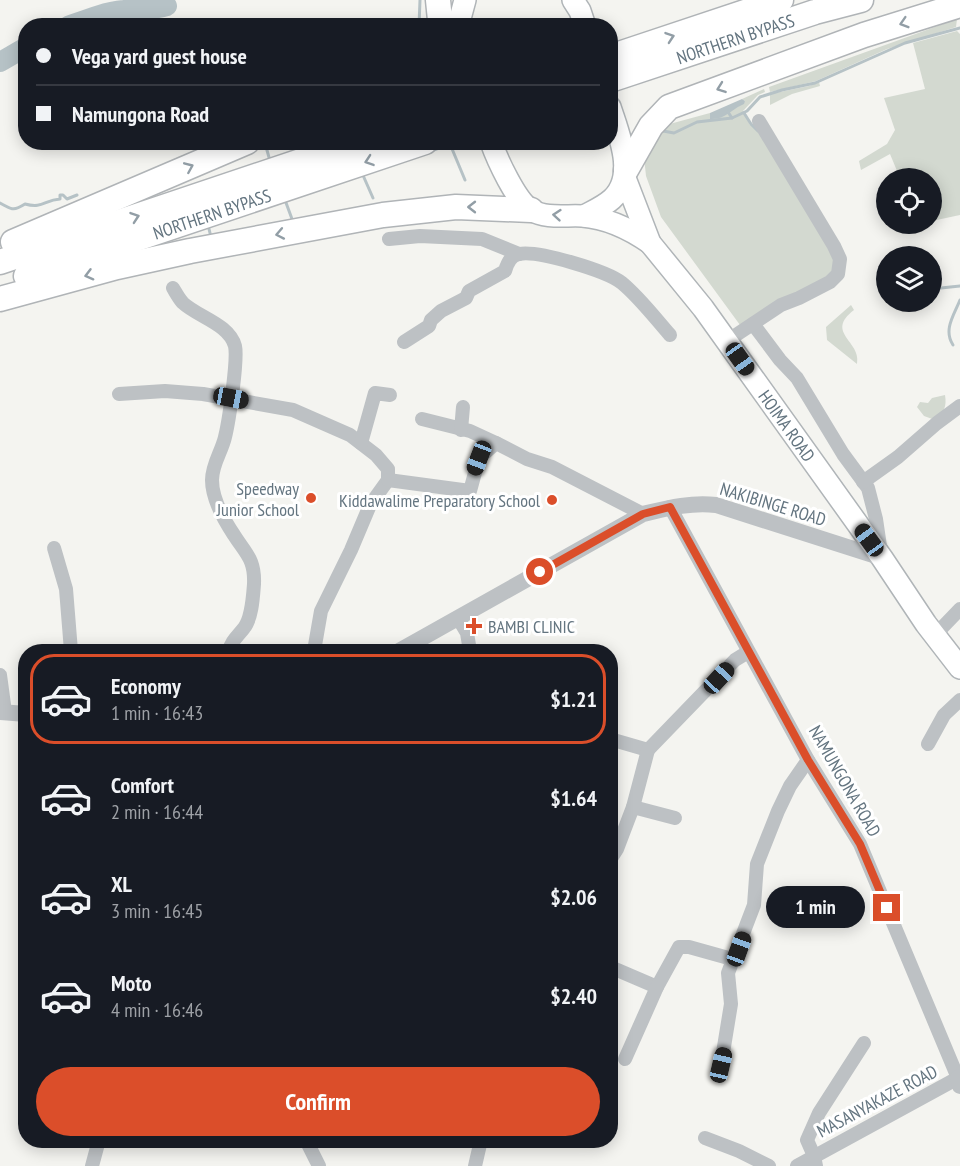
<!DOCTYPE html>
<html lang="en">
<head>
<meta charset="utf-8">
<style>
	body { margin:0; font-family:"PT Sans Narrow",sans-serif; background:#20242c; color:#f1f3f6; height:100vh; display:flex; flex-direction:column; font-size:22px; white-space:nowrap }
	* { box-sizing:border-box; margin:0 }
	p { font-size:20px; color:#9ea1a6 }
	.icon { flex:none; width:33px; height:33px; fill:none; stroke:currentColor; stroke-width:2; stroke-linecap:round; stroke-linejoin:round }
	.map { position:relative; flex:1; overflow:hidden }
	.details { position:absolute; left:18px; top:644px; width:600px; height:504px; display:flex; flex-direction:column; background:#171b24; border-radius:24px; box-shadow:0 3px 15px #0003 }
	.details>* { flex:none }
	.hud { position:absolute; left:18px; top:18px; width:600px; height:132px; border-radius:24px; box-shadow:0 3px 15px #0003; display:grid; align-content:center; height:132px; padding:0 18px; background:#171b24 }
	.tools { position:absolute; left:876px; top:168px; display:grid; gap:12px }
	.tools a { display:grid; place-items:center; width:66px; height:66px; border-radius:50%; background:#171b24; box-shadow:0 3px 15px #0003; font-size:30px }
	.end { position:absolute; width:27px; height:27px; margin:-14px; border:8px solid #db4e2a; background:#fff; box-shadow:0 0 0 3px #fff }
	.from { border-radius:50% }
	.bubble { position:absolute; height:42px; border-radius:21px; background:#171b24; box-shadow:0 3px 15px #0003; font-size:20px; font-weight:700; line-height:42px; text-align:center }
	.car { position:absolute; width:18px; height:36px; margin:-18px -9px; border-radius:8px; box-shadow:0 0 4px 2px #0007; background:linear-gradient(#222 24%,#8ab4d8 0 40%,#222 0 76%,#8ab4d8 0 86%,#222 0) }
	.hud b { display:flex; align-items:center; gap:21px; height:57px; font-size:22px }
	.hud b+b { border-top:2px solid #363941 }
	.hud i { width:15px; height:15px; background:#f1f3f6 }
	ul { padding:10px 0 0; list-style:none }
	li { display:flex; align-items:center; gap:18px; height:90px; margin:0 12px 9px; padding:0 6px; border:3px solid transparent; border-radius:24px }
	li div { flex:1 }
	li b { display:block; font-size:22px }
	li em { font-style:normal; font-weight:700 }
	li.on { border-color:#db4e2a }
	li>.icon { width:54px; height:54px; stroke-width:1.5 }
	.cta { display:flex; gap:12px; margin-top:auto; padding:12px 18px }
	.cta a { flex:1; height:69px; border-radius:36px; background:#db4e2a; color:#fff; font-size:24px; font-weight:700; line-height:69px; text-align:center }
	.map>svg:first-child { display:block }
	.green { fill:#d3d9d0 }
	.water { fill:#b6c2c6 }
	.lines { fill:none; stroke-linecap:round; stroke-linejoin:round }
	.stream { stroke:#b6c2c6; stroke-width:3 }
	.river { stroke:#b6c2c6; stroke-width:20 }
	.primary-casing { stroke:#b0b5b8; stroke-width:24 }
	.motorway-casing { stroke:#b0b4b7; stroke-width:27 }
	.minor { stroke:#bdc1c4; stroke-width:14 }
	.tertiary { stroke:#bdc1c4; stroke-width:16 }
	.primary { stroke:#fff; stroke-width:21 }
	.motorway { stroke:#fff; stroke-width:24 }
	.oneway { stroke:#929ea6 }
	.route { stroke:#db4e2a; stroke-width:8 }
	.poi-dot { fill:#db4e2a; stroke:#fff; stroke-width:2 }
	.labels { text-anchor:middle; dominant-baseline:central; stroke-width:6; stroke-linejoin:round; paint-order:stroke }
	.street-label { font-size:18px; fill:#647580; stroke:#fff }
	.poi-label { font-size:18px; fill:#647580; stroke:#fff; text-anchor:end }
</style>
</head>
<body>
<div class="map">
<svg width="960" height="1166" viewBox="0 0 960 1166">
	<rect width="100%" height="100%" fill="#f4f4f0"/>
	<g class="green">
		<polygon points="957,19 956,27 887,49 816,81 770,92 769,87"/>
		<polygon points="957,31 960,34 960,215 932,221 932,178 900,178 890,154 861,170 859,161 887,144 895,130 884,98 925,89 913,43"/>
		<polygon points="819,82 820,86 792,94 770,105 770,94 809,86"/>
		<polygon points="764,89 765,92 758,95 743,111 750,125 757,122 836,257 833,276 740,325 661,217 646,176 644,157 649,145 666,125 710,113 710,118 738,107 745,101 742,99"/>
		<path d="M851,305l3,5c-30,23 8,31 3,54l-30,-24 -1,-13z"/>
		<path d="M945,395c2,12 -1,17 -10,25l-11,-4 -7,-9 3,-5 8,1 4,-5z"/>
	</g>
	<path class="water" d="M742,99l3,2 -1,3c-12,5 -19,16 -34,15v-6z"/>
	<g class="lines">
		<g class="stream">
			<polyline points="419,26 420,0"/>
			<polyline points="728,112 732,118 747,111 760,97 782,90 815,83 905,43 960,28"/>
			<polyline points="744,113 751,124 758,131"/>
			<polyline points="663,131 674,133 697,122 732,118"/>
			<polyline points="522,142 523,145"/>
			<polyline points="265,143 270,161"/>
			<polyline points="450,144 465,180"/>
			<polyline points="431,151 455,142"/>
			<polyline points="362,173 373,198"/>
			<polyline points="285,200 292,219"/>
			<path d="M0,203c12,6 12,9 25,1 18,5 19,-4 35,-5v-4h3l4,4 10,-4"/>
			<polyline points="208,225 211,237"/>
			<polyline points="941,288 960,286"/>
			<path d="M953,345c-10,-15 1,-30 7,-45"/>
		</g>
		<g class="river">
			<path d="M68,26c19,-7 36,-14 56,-16 15,-2 29,1 43,-4"/>
			<polyline points="0,62 26,47"/>
		</g>
		<defs>
			<g id="primary">
				<polyline points="573,0 580,11 585,26"/>
				<polyline points="458,26 465,0"/>
				<path d="M491,142c6,17 25,59 40,68 15,9 35,5 51,6 25,2 48,13 68,27"/>
				<path id="s1" d="M625,178l25,65 53,65 179,250 44,66 34,44"/>
				<path d="M584,216c9,-5 19,-9 28,-17 25,-23 7,-64 -2,-92"/>
			</g>
			<g id="motorway">
				<polyline points="438,0 440,20 438,26"/>
				<polyline points="610,57 781,0"/>
				<path id="s2" d="M610,80l205,-68 46,-12"/>
				<polyline points="626,170 651,126 669,107 864,35 960,5"/>
				<polyline points="13,242 247,142"/>
				<polyline points="0,262 357,142"/>
				<path id="s3" d="M26,276l399,-134"/>
				<polyline points="0,299 117,267 190,251 383,215 456,207 531,210"/>
			</g>
		</defs>
		<use href="#primary" class="primary-casing"/>
		<use href="#motorway" class="motorway-casing"/>
		<g class="minor">
			<polyline points="389,239 420,236 482,239 519,254"/>
			<path d="M173,288c3,5 6,11 10,15 15,14 46,21 52,43 3,13 -6,75 -10,91 -3,14 -13,27 -13,43 0,18 12,40 22,55 12,19 21,24 20,49 -1,13 -2,34 -10,44 -6,8 -13,13 -15,23"/>
			<polyline points="753,324 780,360 797,378 843,454 868,488 876,519 881,553"/>
			<polyline points="727,341 781,305 799,298 830,282 838,274 840,259 834,246 759,121"/>
			<path d="M404,342l25,-16 2,-6 10,-9 25,-13 3,-7 36,-20c2,-7 6,-16 14,-17 19,-4 88,17 103,29 18,15 33,35 48,52"/>
			<polyline points="119,394 165,391 203,394 293,410 350,435 376,455 388,469 388,480 370,505 351,550 321,611 314,651"/>
			<polyline points="422,419 470,431 496,443"/>
			<polyline points="461,430 463,407"/>
			<polyline points="361,443 375,393 390,395"/>
			<polyline points="388,480 470,491 479,458 496,443 527,459 552,467 643,514"/>
			<polyline points="863,482 898,457 937,423 960,406"/>
			<polyline points="670,507 808,760 860,844 958,1078 797,1166"/>
			<polyline points="54,548 66,589 71,651"/>
			<polyline points="458,618 467,633 470,651"/>
			<polyline points="935,635 960,609"/>
			<polyline points="0,675 5,712"/>
			<polyline points="610,739 648,750 735,660 748,652"/>
			<polyline points="928,744 944,715 960,700"/>
			<polyline points="633,807 675,818"/>
			<polyline points="610,860 617,849 633,807 648,750"/>
			<polyline points="610,971 615,969 657,987"/>
			<polyline points="625,1059 657,987 679,947 689,947 732,959"/>
			<polyline points="721,1065 731,1004 728,973 754,905 757,864 778,811 790,786 808,760"/>
			<polyline points="705,1138 739,1151 769,1166"/>
			<polyline points="306,1140 319,1166"/>
			<polyline points="92,1166 99,1140"/>
			<polyline points="475,1166 481,1140"/>
			<polyline points="816,1166 814,1156 807,1140 819,1113 864,1043"/>
		</g>
		<g class="tertiary">
			<path d="M399,651l244,-137c25,-6 48,-12 73,-9l166,53"/>
			<polyline points="0,712 26,714"/>
			<polyline points="960,1077 958,1078 960,1086"/>
		</g>
		<use href="#primary" class="primary"/>
		<use href="#motorway" class="motorway"/>
	</g>
	<defs><path id="oneway-chevron" d="M-2-3.5L2.5 0L-2 3.5" fill="none" stroke-width="1.6" stroke-linecap="round" stroke-linejoin="round" transform="scale(1.5)"/></defs>
	<g class="oneway">
		<use href="#oneway-chevron" transform="translate(904 23) rotate(163)"/>
		<use href="#oneway-chevron" transform="translate(670 37) rotate(-19)"/>
		<use href="#oneway-chevron" transform="translate(721 88) rotate(160)"/>
		<use href="#oneway-chevron" transform="translate(369 161) rotate(161)"/>
		<use href="#oneway-chevron" transform="translate(189 167) rotate(-23)"/>
		<use href="#oneway-chevron" transform="translate(472 207) rotate(180)"/>
		<use href="#oneway-chevron" transform="translate(557 215) rotate(-175)"/>
		<use href="#oneway-chevron" transform="translate(135 217) rotate(-19)"/>
		<use href="#oneway-chevron" transform="translate(280 234) rotate(169)"/>
		<use href="#oneway-chevron" transform="translate(89 275) rotate(165)"/>
	</g>
	<g class="lines">
		<polyline class="route" points="540,572 643,514 670,507 808,760 860,844 887,908"/>
	</g>
	<g class="poi-dot">
		<circle cx="311" cy="498" r="6"/>
		<circle cx="552" cy="500" r="6"/>
		<path d="M471 617h6v6h6v6h-6v6h-6v-6h-6v-6h6z"/>
	</g>
	<g class="labels">
		<g class="street-label">
			<text stroke="none"><textPath href="#s2" startOffset="132">NORTHERN BYPASS</textPath></text>
			<text stroke="none"><textPath href="#s3" startOffset="196">NORTHERN BYPASS</textPath></text>
			<text stroke="none"><textPath href="#s1" startOffset="298">HOIMA ROAD</textPath></text>
			<text transform="translate(773 504) rotate(17)">NAKIBINGE ROAD</text>
			<text transform="translate(845 781) rotate(60)">NAMUNGONA ROAD</text>
			<text transform="translate(877 1101) rotate(-28)">MASANYAKAZE ROAD</text>
		</g>
		<g class="poi-label">
			<text x="299" y="488">Speedway<tspan x="299" dy="21">Junior School</tspan></text>
			<text x="540" y="500">Kiddawalime Preparatory School</text>
			<text x="488" y="626" text-anchor="start">BAMBI CLINIC</text>
		</g>
	</g>
</svg>
<div class="tools">
<a><svg class="icon" aria-label="locate" viewBox="0 0 24 24"><circle cx="12" cy="12" r="6"/><path d="M12 2v4M12 18v4M2 12h4M18 12h4"/></svg></a>
<a><svg class="icon" aria-label="layers" viewBox="0 0 24 24"><path d="M12 4l9 5-9 5-9-5zM3 14l9 5 9-5"/></svg></a>
</div>
<i class="end from" style="left:540px;top:572px"></i>
<i class="end" style="left:887px;top:908px"></i>
<div class="bubble" style="left:766px;top:886px;width:99px">1 min</div>
<i class="car" style="left:740px;top:359px;rotate:145deg"></i>
<i class="car" style="left:231px;top:398px;rotate:101deg"></i>
<i class="car" style="left:479px;top:458px;rotate:201deg"></i>
<i class="car" style="left:869px;top:540px;rotate:324deg"></i>
<i class="car" style="left:719px;top:678px;rotate:43deg"></i>
<i class="car" style="left:739px;top:949px;rotate:20deg"></i>
<i class="car" style="left:721px;top:1065px;rotate:13deg"></i>
<div class="hud">
<b><i class="from"></i>Vega yard guest house</b>
<b><i></i>Namungona Road</b>
</div>
<section class="details">
<ul>
<li class="on"><svg class="icon" aria-label="car" viewBox="0 0 24 24"><path d="M5 17H2v-5l4-1 3-4h7l3 4 3 1v5h-3M9 17h6M6 11h13"/><circle cx="7" cy="17" r="2"/><circle cx="17" cy="17" r="2"/></svg><div><b>Economy</b><p>1 min · 16:43</p></div><em>$1.21</em></li>
<li><svg class="icon" aria-label="car" viewBox="0 0 24 24"><path d="M5 17H2v-5l4-1 3-4h7l3 4 3 1v5h-3M9 17h6M6 11h13"/><circle cx="7" cy="17" r="2"/><circle cx="17" cy="17" r="2"/></svg><div><b>Comfort</b><p>2 min · 16:44</p></div><em>$1.64</em></li>
<li><svg class="icon" aria-label="car" viewBox="0 0 24 24"><path d="M5 17H2v-5l4-1 3-4h7l3 4 3 1v5h-3M9 17h6M6 11h13"/><circle cx="7" cy="17" r="2"/><circle cx="17" cy="17" r="2"/></svg><div><b>XL</b><p>3 min · 16:45</p></div><em>$2.06</em></li>
<li><svg class="icon" aria-label="car" viewBox="0 0 24 24"><path d="M5 17H2v-5l4-1 3-4h7l3 4 3 1v5h-3M9 17h6M6 11h13"/><circle cx="7" cy="17" r="2"/><circle cx="17" cy="17" r="2"/></svg><div><b>Moto</b><p>4 min · 16:46</p></div><em>$2.40</em></li>
</ul>
<div class="cta"><a>Confirm</a></div>
</section>
</div>
</body>
</html>
